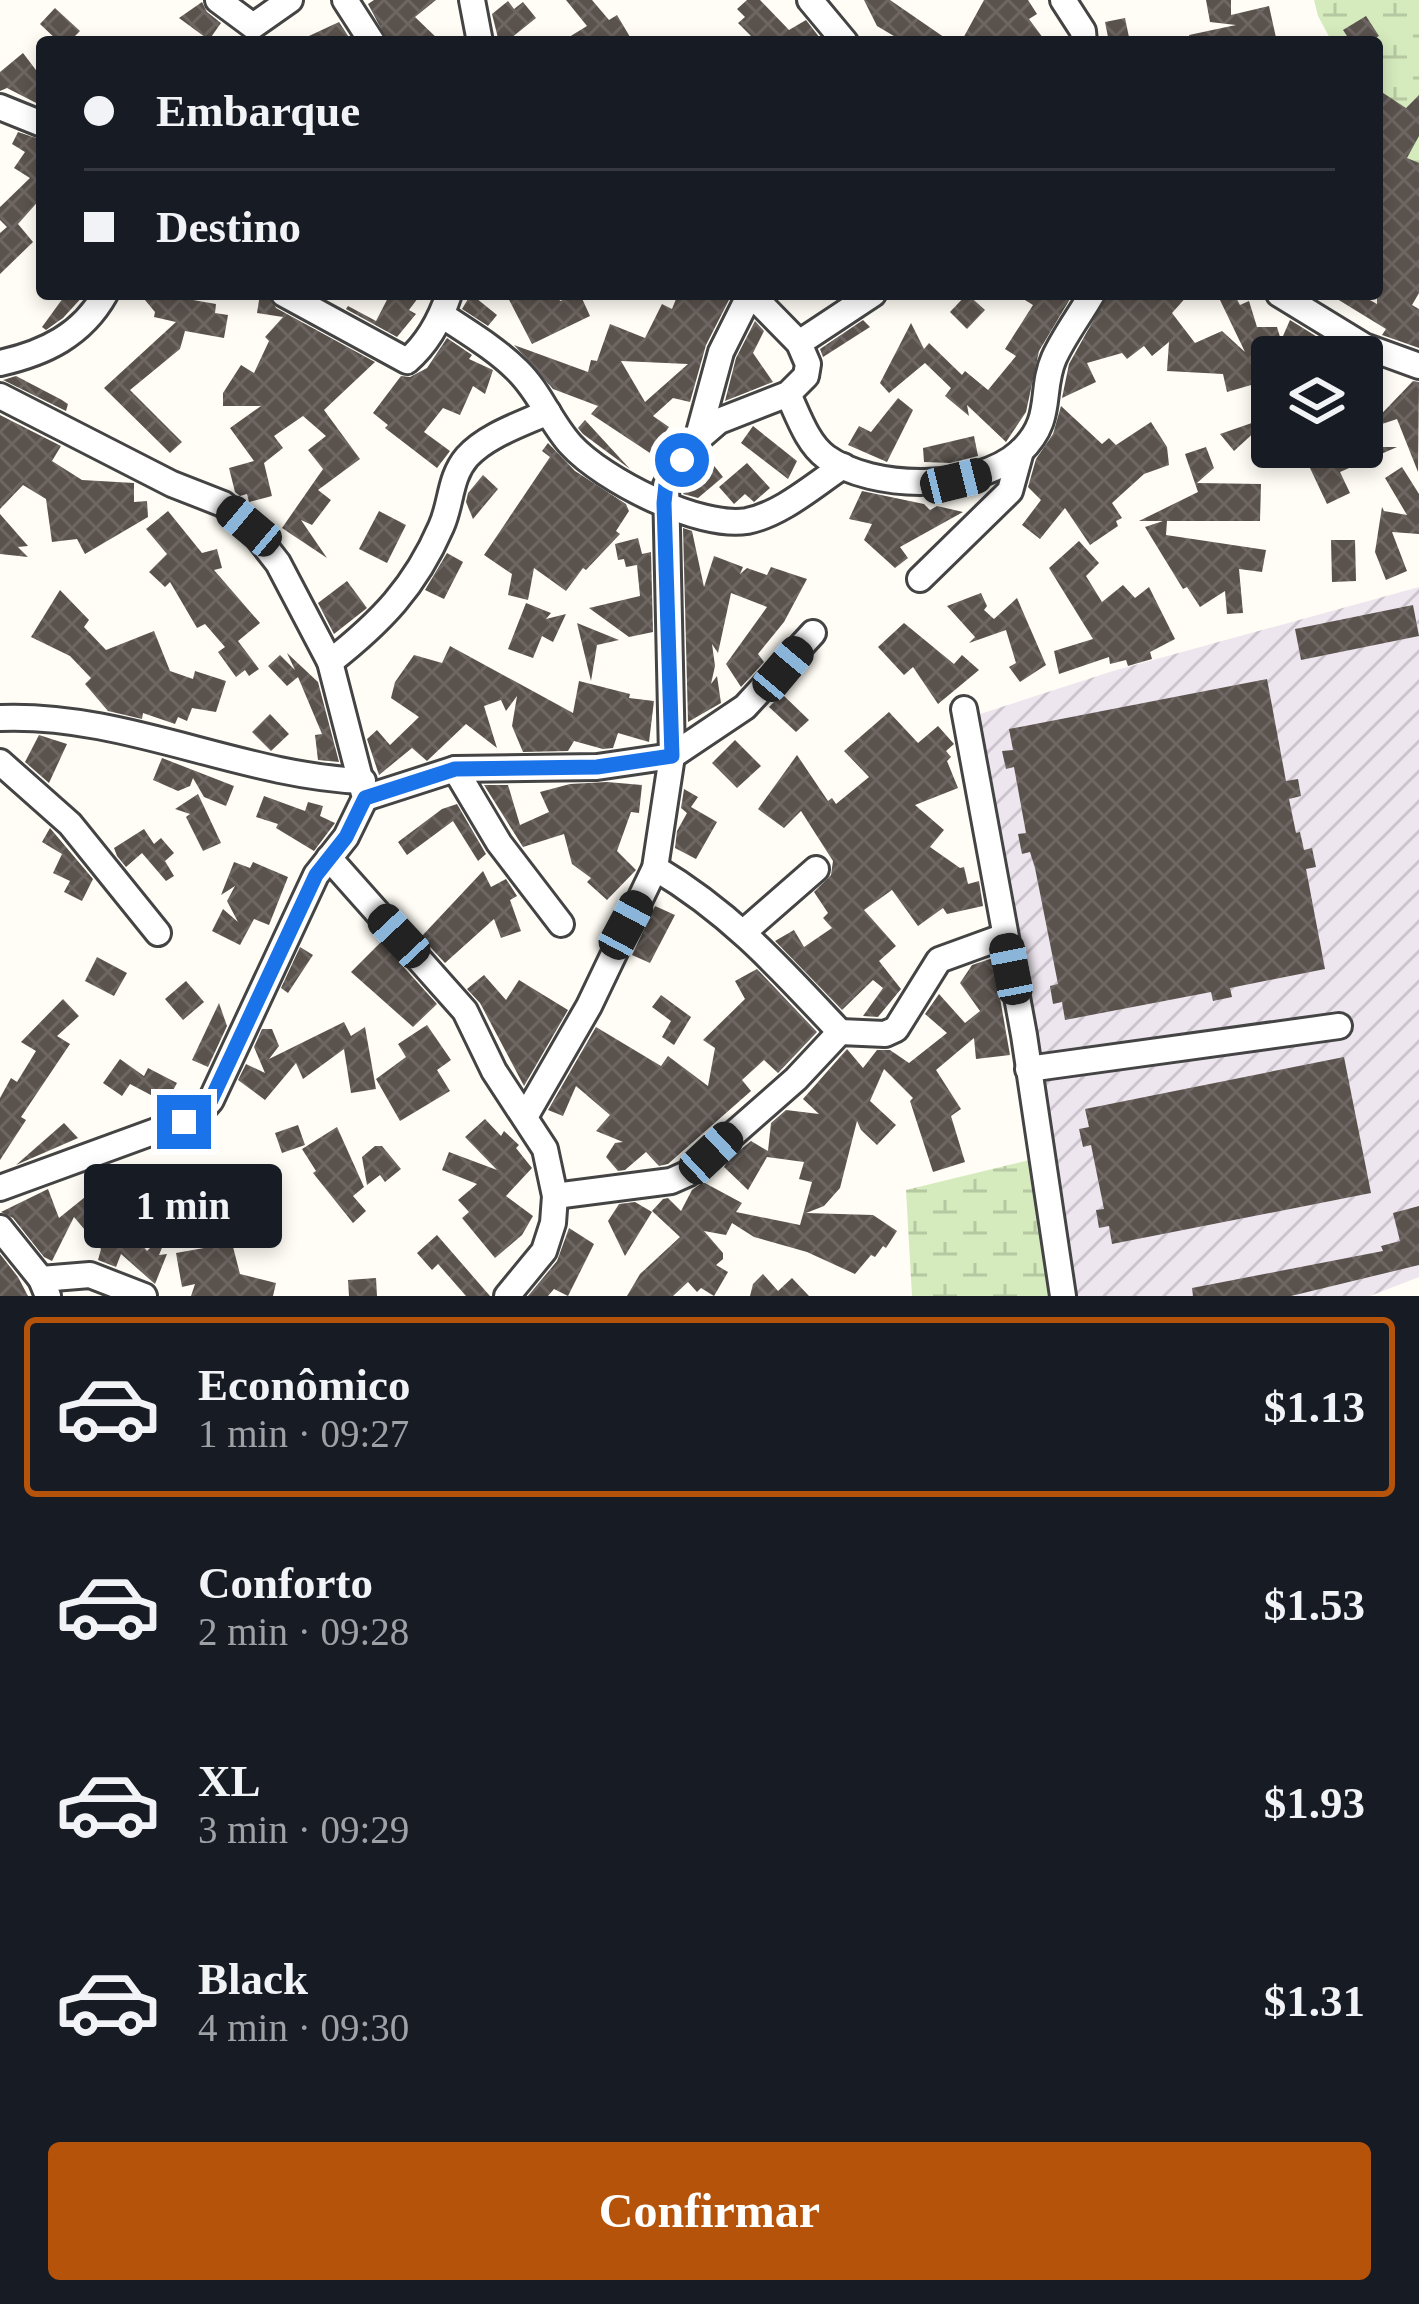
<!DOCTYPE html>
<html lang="pt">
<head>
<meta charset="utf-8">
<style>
	body { margin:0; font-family:"Times New Roman",serif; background:#20242c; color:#f1f3f6; height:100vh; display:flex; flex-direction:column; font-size:45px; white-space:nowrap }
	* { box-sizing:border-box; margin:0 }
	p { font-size:39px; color:#9ea1a6 }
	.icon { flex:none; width:66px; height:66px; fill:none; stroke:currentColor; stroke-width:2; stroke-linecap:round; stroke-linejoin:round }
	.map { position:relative; height:1296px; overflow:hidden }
	.sheet { display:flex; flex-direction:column; background:#171b24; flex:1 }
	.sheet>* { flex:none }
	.top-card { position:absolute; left:36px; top:36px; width:1347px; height:264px; border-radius:12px; box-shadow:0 6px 18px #0003; display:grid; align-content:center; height:264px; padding:0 48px; background:#171b24 }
	.buttons { position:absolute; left:1251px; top:336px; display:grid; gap:24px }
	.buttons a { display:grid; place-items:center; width:132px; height:132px; border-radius:12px; background:#171b24; box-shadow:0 6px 18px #0003; font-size:60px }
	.end { position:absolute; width:54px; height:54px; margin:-27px; border:15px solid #1a73e8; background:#fff; box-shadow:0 0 0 6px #fff }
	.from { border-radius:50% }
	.bubble { position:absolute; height:84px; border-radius:12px; background:#171b24; box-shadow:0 6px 18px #0003; font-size:39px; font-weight:800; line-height:84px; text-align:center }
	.car { position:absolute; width:36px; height:72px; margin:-36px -18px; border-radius:15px; box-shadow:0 0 9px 3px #0007; background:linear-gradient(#222 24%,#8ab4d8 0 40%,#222 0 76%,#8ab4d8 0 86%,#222 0) }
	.top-card b { display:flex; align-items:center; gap:42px; height:114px; font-size:45px }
	.top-card b+b { border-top:3px solid #363941 }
	.top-card i { width:30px; height:30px; background:#f1f3f6 }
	ul { padding:21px 0 0; list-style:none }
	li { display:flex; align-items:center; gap:36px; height:180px; margin:0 24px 18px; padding:0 24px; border:6px solid transparent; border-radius:12px }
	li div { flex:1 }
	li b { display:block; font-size:45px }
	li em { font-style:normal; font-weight:800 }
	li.current { border-color:#b45309 }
	li>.icon { width:108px; height:108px; stroke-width:1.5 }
	.action { display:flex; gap:24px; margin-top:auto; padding:24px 48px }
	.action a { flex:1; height:138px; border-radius:12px; background:#b45309; color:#fff; font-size:48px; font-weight:800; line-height:138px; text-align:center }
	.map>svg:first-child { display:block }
	.industrial { fill:url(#industrial-furrows) }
	.wetland { fill:url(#wetland-marsh) }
	.building { fill:url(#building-cross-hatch); fill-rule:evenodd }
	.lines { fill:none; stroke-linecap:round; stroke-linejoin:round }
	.minor-casing { stroke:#444; stroke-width:30 }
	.minor { stroke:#fff; stroke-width:24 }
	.route { stroke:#1a73e8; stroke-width:15 }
</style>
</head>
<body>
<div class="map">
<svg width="1419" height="1296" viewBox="0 0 1419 1296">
	<defs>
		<pattern id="industrial-furrows" width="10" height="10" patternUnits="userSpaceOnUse" patternTransform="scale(3)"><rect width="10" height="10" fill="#eee6ef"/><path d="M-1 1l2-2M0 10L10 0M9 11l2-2" fill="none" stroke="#cbc4cc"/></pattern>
		<pattern id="wetland-marsh" width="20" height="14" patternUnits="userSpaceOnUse" patternTransform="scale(3)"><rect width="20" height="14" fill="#d5ebbd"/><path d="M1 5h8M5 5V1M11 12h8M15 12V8" fill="none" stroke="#b6c8a1"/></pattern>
		<pattern id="building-cross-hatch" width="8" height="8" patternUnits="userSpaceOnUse" patternTransform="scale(3)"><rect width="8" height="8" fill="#5a524d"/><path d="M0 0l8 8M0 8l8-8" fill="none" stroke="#6d6662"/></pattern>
	</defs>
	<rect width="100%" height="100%" fill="#fffdf5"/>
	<polygon class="industrial" points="1419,587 1419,1277 1370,1296 1066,1296 958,721 1113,671"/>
	<g class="wetland">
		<polygon points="1314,0 1419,0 1419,208 1377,128 1377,42 1332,42 1318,16"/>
		<polygon points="1038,1158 1068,1296 912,1296 906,1190"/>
	</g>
	<g class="building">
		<polygon points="374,0 436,0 415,17 441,42 388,42 368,4"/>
		<polygon points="566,0 592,0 609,20 617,15 633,42 561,42 587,26"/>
		<polygon points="747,0 760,0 789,30 806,20 823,42 757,42 738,23 745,17 737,9"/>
		<polygon points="864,0 890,0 951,42 904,42 877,26"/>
		<polygon points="984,0 1028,0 1037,14 1029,19 1046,42 961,42"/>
		<polygon points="1206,0 1231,0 1231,15 1269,6 1277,42 1190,42 1189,35 1236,25 1210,22"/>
		<polygon points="508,1 514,9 523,2 536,18 506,42 499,42 492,14"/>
		<polygon points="202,2 207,12 221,23 209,40 179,18"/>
		<polygon points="55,8 80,31 69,42 59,42 40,24"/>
		<polygon points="1366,16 1379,36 1370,42 1351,42 1343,30"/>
		<polygon points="1125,18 1130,42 1109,42 1105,22"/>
		<polygon points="339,22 352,42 296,42"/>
		<polygon points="23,53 42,78 42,106 7,88 0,91 0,72"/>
		<polygon points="1377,89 1406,108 1419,95 1419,136 1407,158 1419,163 1419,293 1412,305 1419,309 1419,348 1382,335 1386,329 1329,294 1359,294 1377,304"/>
		<polygon points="18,132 42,140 42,197 18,224 33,242 0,274 0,233 7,227 0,220 0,207 30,178 14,168 25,152 12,144"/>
		<polygon points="66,294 85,294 63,318 46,330 42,327"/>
		<polygon points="140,294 194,294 193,300 216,304 215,313 228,315 224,338 185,331 180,349 130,390 182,442 170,453 104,388 176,322 154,317 155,312"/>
		<polygon points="260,294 268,294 276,308 375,362 324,410 360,459 318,490 331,500 312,525 301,520 327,558 282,528 323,469 308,450 326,436 303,416 274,436 283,448 264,463 272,496 249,502 247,494 240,496 235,492 229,468 254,461 230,428 261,406 223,406 223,393 241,365 254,373 269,341 265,337 283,317 257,313"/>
		<polygon points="390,294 421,294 409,310 416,314 397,337 346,309 348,306 376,321"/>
		<polygon points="471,294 497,315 488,326 462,309"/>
		<polygon points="506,294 557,294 560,301 580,294 590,316 532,344"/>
		<path d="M678,294h54l-26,51 -16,57 -17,-4 -20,18 16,11 -5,7 11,7 -13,20 -71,-47 7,-8 -45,-17 -39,-44 74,27 3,-12 6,1 13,-37 35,14 17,-34 10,5zM621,361l67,3 -43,38z"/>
		<polygon points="967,294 985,310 967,329 950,312"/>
		<polygon points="1015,294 1073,294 1039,351 1026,412 1006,442 967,405 969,416 945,396 951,388 925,363 889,393 880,383 911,323 924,349 929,343 962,375 965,371 988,390 1016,356 1005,349 1033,305"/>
		<polygon points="1108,294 1189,294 1172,313 1195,343 1222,331 1245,352 1219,298 1234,294 1240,305 1249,301 1257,327 1277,327 1286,357 1272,357 1272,379 1227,392 1223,374 1167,371 1169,342 1152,356 1144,346 1127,359 1122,353 1087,363 1096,382 1062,398 1069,364"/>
		<polygon points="863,320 870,327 823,357 820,349"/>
		<polygon points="1290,320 1319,338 1313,351 1283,336"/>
		<polygon points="755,321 764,331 753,353 773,382 725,401 736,358"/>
		<polygon points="447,338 472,355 469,359 493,370 485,394 473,386 460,415 443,408 424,432 450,451 437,468 385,428 388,425 373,413 401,376 410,377 427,368"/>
		<polygon points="16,376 62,400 68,404 66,411 3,380"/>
		<polygon points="1413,381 1419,382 1418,472 1397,419 1367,429"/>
		<polygon points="898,398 913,410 887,462 848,445 859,426 871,432"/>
		<polygon points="1061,406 1102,444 1109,438 1116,445 1151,422 1167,447 1169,465 1144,474 1112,503 1122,518 1116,521 1118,526 1090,545 1065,508 1040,539 1022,525 1041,500 1028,487 1036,459 1053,434"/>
		<polygon points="0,415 61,446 52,461 82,480 134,483 134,502 147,501 148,517 85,554 77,539 52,542 46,499 23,485 0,509"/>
		<polygon points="1272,416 1234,451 1220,434"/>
		<polygon points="585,420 630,469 583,434 578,428"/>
		<polygon points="753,426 797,461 788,479 741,443"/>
		<polygon points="974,436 978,456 950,463 924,462 923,448"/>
		<polygon points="548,443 575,471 626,504 629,511 616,531 620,534 586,570 583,568 566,591 534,568 528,600 508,595 512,574 484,555 550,457 542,451"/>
		<polygon points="1206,447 1214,468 1197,483 1261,484 1260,521 1167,521 1166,535 1266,550 1262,572 1239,569 1243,613 1227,614 1225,591 1200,607 1187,587 1183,589 1145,527 1163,521 1139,521 1198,492 1185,454"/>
		<polygon points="1300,447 1397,447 1340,472 1350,493 1327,504"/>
		<polygon points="708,458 723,477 698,498 683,494"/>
		<polygon points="747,463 770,488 754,502 745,494 734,504 719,487"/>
		<polygon points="1402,467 1419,494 1419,534 1392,532 1407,571 1386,580 1375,552 1382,507 1384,511 1407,515 1385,478"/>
		<polygon points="483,475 498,489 473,519 466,502 468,493"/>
		<polygon points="862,491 924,504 930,510 937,506 963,512 900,547 908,558 895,568 864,540 872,524 849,519"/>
		<polygon points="168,511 202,553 217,549 222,568 214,570 260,623 238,641 259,669 249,676 245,670 236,677 218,652 225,647 205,624 197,628 170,582 165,587 149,572 167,554 146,529"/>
		<polygon points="379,511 406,525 387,563 359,549"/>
		<polygon points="0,514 28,546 18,547 28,557 0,554"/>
		<polygon points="683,528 692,531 704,587 714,556 743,567 740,574 747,568 767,575 771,567 807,579 784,622 758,654 764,662 741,687 726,664 767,607 731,593 718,653 712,644 715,666 711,684 717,676 721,703 688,722"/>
		<polygon points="638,538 642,554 651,552 653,632 629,637 589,608 640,596 637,565 626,567 624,559 618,560 615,544"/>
		<polygon points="1331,540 1355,540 1356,581 1332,582"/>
		<polygon points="1079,541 1099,563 1086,576 1102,602 1123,585 1135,598 1149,587 1175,639 1150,652 1152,659 1128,666 1126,660 1110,664 1109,657 1059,674 1054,651 1093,639 1049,568"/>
		<polygon points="447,553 463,562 444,599 425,590"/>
		<polygon points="347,581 367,608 334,634 318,603"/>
		<polygon points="60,590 89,620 84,627 106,650 154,631 170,671 193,679 195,671 226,681 216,712 192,708 187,721 178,717 175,724 143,713 142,719 108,711 85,684 91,678 70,656 31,637"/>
		<polygon points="981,593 987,606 984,610 994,619 1017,598 1046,665 1020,682 1009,667 1016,663 1006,630 969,643 975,637 947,606"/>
		<polygon points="526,603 551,613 546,619 566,614 553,642 542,636 533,658 508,649"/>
		<polygon points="1413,605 1419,636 1301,660 1295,629"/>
		<polygon points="577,623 619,640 597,645 591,681"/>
		<polygon points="904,623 954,664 962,655 979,670 938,704 913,667 904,675 878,647"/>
		<polygon points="450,646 573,713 579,681 630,694 629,698 654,701 649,742 618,733 613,748 603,749 574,741 568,751 523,752 512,726 517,696 506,711 501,700 484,706 497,748 466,724 427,761 412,748 379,775 367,739 377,730 390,745 419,717 391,698 395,682 414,655 442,663"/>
		<polygon points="287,653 318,682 339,762 318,760 315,735 322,734 298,677 287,686 268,666 280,655 295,670"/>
		<polygon points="1267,679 1286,781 1298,779 1301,796 1289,799 1296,833 1300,832 1304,850 1312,848 1316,867 1306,869 1325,969 1230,988 1232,997 1213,1001 1211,992 1065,1020 1062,1002 1053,1004 1050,986 1058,984 1035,868 1030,852 1022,854 1018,834 1026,833 1014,767 1006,769 1002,751 1013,750 1009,729"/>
		<polygon points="782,694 809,720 796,732 769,707"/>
		<polygon points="889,712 918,743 938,726 954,744 946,751 951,757 947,761 958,788 915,805 944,830 930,847 960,868 964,867 968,884 979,881 983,906 947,914 943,908 918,926 892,890 864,910 896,946 879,961 901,989 878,1017 863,1016 883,988 873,980 842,1010 775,941 794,930 804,947 832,928 823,918 828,913 814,892 831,875 833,861 801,811 784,828 758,809 797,755 828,801 832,798 836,804 869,777 844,751"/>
		<polygon points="270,714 289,734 271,751 252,732"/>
		<polygon points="39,735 67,744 49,783 25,762"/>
		<polygon points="735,740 761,766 737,788 712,763"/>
		<polygon points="162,758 234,786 226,806 204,797 193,778 190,786 178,791 153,780"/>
		<polygon points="607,782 642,785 639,813 631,812 617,851 636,870 607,900 587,882 591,878 572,864 564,834 523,847 484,785 508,785 520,825 549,812 540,792 570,784"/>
		<polygon points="684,789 698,797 691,807 717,822 696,859 675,848 677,831 687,813 681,808"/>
		<polygon points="198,794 221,843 203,851 186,817 190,814 175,809"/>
		<polygon points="264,796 305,811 308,802 323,806 320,816 335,823 314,851 276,828 278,824 256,817"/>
		<polygon points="457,804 486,854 478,861 453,821 407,855 398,842 442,809"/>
		<polygon points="50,828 93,879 82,901 64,892 70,881 53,873 62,854 42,842"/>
		<polygon points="144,829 154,844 161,838 174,853 165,861 174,876 166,881 142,853 126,867 117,856 114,848"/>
		<polygon points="234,862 250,868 253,862 288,877 269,925 254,919 240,945 212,931 223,909 238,922 227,901 235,886 221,895"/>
		<polygon points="483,871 491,887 506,879 510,885 517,896 510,900 521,931 501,938 494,919 445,963 421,937"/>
		<polygon points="655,906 675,915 650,963 632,955"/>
		<polygon points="381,942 437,1004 413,1027 351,972"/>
		<polygon points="300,947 313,955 288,993 281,988"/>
		<polygon points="97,957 127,973 114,996 85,981"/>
		<polygon points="993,958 1010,1055 976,1059 974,1038 936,1070 961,1109 951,1116 965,1162 933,1172 910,1101 913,1098 884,1069 870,1101 896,1125 877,1145 861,1130 857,1121 840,1188 824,1206 806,1213 873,1215 897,1231 886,1248 883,1246 875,1257 871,1255 855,1274 807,1252 754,1237 732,1223 726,1235 704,1231 723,1253 723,1259 716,1265 728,1272 714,1296 701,1288 697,1292 688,1282 673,1296 627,1296 640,1274 680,1237 652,1211 663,1199 668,1198 681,1211 692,1190 703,1182 742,1203 736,1212 800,1225 812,1182 799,1179 804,1162 767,1157 748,1190 724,1167 728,1160 751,1141 768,1151 771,1123 786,1110 819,1114 803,1099 847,1049 863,1068 877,1050 890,1050 909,1063 947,1033 925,1014 939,994 965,1023 980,1011 960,983 972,965"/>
		<polygon points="757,969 817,1032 778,1073 764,1060 742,1080 751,1091 668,1164 659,1166 646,1152 625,1170 618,1171 606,1157 615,1143 623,1142 596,1131 610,1115 576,1086 563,1116 548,1110 596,1027 661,1066 668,1056 708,1086 715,1048 703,1040 745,999 735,981"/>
		<polygon points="484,975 506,1000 519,980 568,1010 524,1086 480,1003 467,989"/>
		<polygon points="186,981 204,1002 183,1020 165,999"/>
		<polygon points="661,995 691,1017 674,1045 662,1037 671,1021 652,1007"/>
		<polygon points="63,999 79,1016 57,1036 70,1044 21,1117 26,1120 0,1160 0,1098 11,1078 17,1082 36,1051 21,1042"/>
		<polygon points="219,1003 227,1026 208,1067 192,1060"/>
		<polygon points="344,1022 351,1036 365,1027 376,1089 351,1093 344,1049 303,1079 296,1063 265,1100 238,1080 246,1064 265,1073 254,1047 262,1029 272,1029 279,1046 269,1059"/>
		<polygon points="427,1025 451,1060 437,1070 450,1091 400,1121 376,1079 406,1057 398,1044"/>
		<polygon points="1344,1057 1371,1193 1112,1244 1109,1226 1099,1228 1096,1210 1104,1209 1091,1145 1083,1147 1079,1129 1089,1127 1085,1109"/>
		<polygon points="120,1059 144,1076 148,1068 177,1083 166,1103 130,1084 122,1096 103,1083"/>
		<polygon points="485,1119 501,1136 504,1131 519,1145 516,1148 532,1168 506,1196 533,1216 522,1235 495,1258 462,1218 469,1212 458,1200 477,1184 442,1170 449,1152 497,1170 465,1137"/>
		<polygon points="64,1123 78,1138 16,1165"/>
		<polygon points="298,1125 305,1145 282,1153 275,1133"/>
		<polygon points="337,1127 364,1187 353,1196 366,1211 353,1223 313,1173 316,1171 302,1149"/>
		<polygon points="375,1146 382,1146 401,1169 385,1182 380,1175 367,1185 362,1157"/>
		<polygon points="48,1189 59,1218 95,1189 147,1251 170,1228 159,1255 167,1254 155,1284 121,1254 116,1267 98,1260 101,1249 74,1217 52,1261 44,1257 13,1218 1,1212"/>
		<polygon points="201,1190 223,1209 230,1237 191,1202"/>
		<polygon points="263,1199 282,1220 262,1239 243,1218"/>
		<polygon points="635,1202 652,1212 625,1256 608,1221 619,1204"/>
		<polygon points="1419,1206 1419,1265 1291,1296 1193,1296 1192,1288 1383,1251 1381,1246 1400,1241 1393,1213"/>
		<polygon points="569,1228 594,1244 568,1296 554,1289 548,1296 528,1296 557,1261"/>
		<polygon points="437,1235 490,1296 466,1296 438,1264 432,1270 417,1253"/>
		<polygon points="232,1243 240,1274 276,1283 273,1296 191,1296 195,1284 182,1287 176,1253"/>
		<polygon points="0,1254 18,1277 28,1296 0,1296"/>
		<polygon points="763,1274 778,1291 792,1278 809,1296 750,1296 753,1284"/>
		<polygon points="376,1278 377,1296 349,1296 348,1280"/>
	</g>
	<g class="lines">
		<defs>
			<g id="minor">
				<polyline points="218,0 253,26 290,0"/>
				<polyline points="345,0 372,42"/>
				<polyline points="472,0 480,42"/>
				<polyline points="810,0 845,42"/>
				<polyline points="1063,0 1083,31 1084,42"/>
				<polyline points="0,107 42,124"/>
				<path d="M284,294l123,67c20,-17 34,-43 42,-67"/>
				<polyline points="1279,294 1364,346 1419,366"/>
				<path d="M442,315c25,17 53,33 75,55 23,22 33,52 54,75 32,35 128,84 176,76 35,-7 67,-36 96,-55"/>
				<polyline points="799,343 873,294"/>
				<path d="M0,363c45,-10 82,-28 105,-69"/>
				<path d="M788,394c10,21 19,49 38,63 47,34 151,34 194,-5 35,-33 19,-60 34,-94 10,-22 26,-43 38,-64"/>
				<polyline points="0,396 172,484 223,504 249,526 278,563 330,662 365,798 346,837 316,875 211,1100 197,1116 0,1188"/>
				<polyline points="697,440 721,352 750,294"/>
				<polyline points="920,579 1010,491 1021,451"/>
				<path d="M330,662c51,-40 85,-75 111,-135 11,-24 8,-49 26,-70 20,-22 55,-33 81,-45"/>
				<polyline points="964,709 1024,1035 1063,1296"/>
				<path d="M0,718c125,-5 240,58 363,63"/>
				<polyline points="0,762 70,824 158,933"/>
				<polyline points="455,769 499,843 561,924"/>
				<polyline points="365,798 455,769 597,767 672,756 745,707 813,633"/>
				<polyline points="329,858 465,1011 494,1071 545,1149 555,1196 553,1223 544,1251 507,1296"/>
				<path d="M655,868c76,45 125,100 185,164"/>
				<polyline points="745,931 816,869"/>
				<polyline points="1028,1069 1339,1026"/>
				<polyline points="525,1117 589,1006 655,868 672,756 666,485 697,440 719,421 788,394 806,376 808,364 799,343 751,294"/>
				<polyline points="555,1196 671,1181 689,1173 796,1079 840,1032 885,1034 896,1029 939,960 1005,936"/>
				<polyline points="0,1228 41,1279 48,1296"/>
				<polyline points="41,1279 90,1275 144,1296"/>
			</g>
		</defs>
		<use href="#minor" class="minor-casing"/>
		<use href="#minor" class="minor"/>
	</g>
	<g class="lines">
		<polyline class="route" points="184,1122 197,1116 211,1100 316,875 346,837 365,798 455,769 597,767 672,756 664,503 666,484 682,460"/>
	</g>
</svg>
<div class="buttons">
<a><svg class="icon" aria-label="layers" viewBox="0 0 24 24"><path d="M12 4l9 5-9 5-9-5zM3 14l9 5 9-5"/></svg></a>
</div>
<i class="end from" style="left:682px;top:460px"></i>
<i class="end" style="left:184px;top:1122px"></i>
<div class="bubble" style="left:84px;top:1164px;width:198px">1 min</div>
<i class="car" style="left:956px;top:481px;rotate:76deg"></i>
<i class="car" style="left:249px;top:526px;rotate:310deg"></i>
<i class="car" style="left:783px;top:669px;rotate:40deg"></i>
<i class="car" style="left:626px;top:925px;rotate:28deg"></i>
<i class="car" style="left:399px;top:936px;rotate:317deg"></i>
<i class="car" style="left:1011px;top:969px;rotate:349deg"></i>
<i class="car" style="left:711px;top:1153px;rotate:47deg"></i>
<div class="top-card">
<b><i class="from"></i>Embarque</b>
<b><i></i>Destino</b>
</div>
</div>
<section class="sheet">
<ul>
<li class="current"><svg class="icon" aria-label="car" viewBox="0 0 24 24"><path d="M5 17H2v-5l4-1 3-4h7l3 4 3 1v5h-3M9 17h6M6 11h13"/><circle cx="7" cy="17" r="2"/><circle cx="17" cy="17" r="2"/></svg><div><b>Econômico</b><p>1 min · 09:27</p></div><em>$1.13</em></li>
<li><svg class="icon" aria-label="car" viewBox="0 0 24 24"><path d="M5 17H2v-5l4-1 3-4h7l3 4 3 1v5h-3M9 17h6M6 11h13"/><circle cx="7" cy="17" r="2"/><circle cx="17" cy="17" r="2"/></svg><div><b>Conforto</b><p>2 min · 09:28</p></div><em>$1.53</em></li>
<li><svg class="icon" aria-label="car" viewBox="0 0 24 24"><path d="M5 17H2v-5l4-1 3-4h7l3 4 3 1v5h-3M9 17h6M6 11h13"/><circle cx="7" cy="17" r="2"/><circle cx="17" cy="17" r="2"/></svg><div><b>XL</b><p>3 min · 09:29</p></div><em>$1.93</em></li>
<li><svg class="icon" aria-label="car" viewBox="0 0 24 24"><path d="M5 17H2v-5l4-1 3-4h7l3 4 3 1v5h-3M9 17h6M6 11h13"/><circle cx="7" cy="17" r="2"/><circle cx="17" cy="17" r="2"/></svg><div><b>Black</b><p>4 min · 09:30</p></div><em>$1.31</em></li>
</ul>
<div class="action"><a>Confirmar</a></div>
</section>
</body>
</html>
